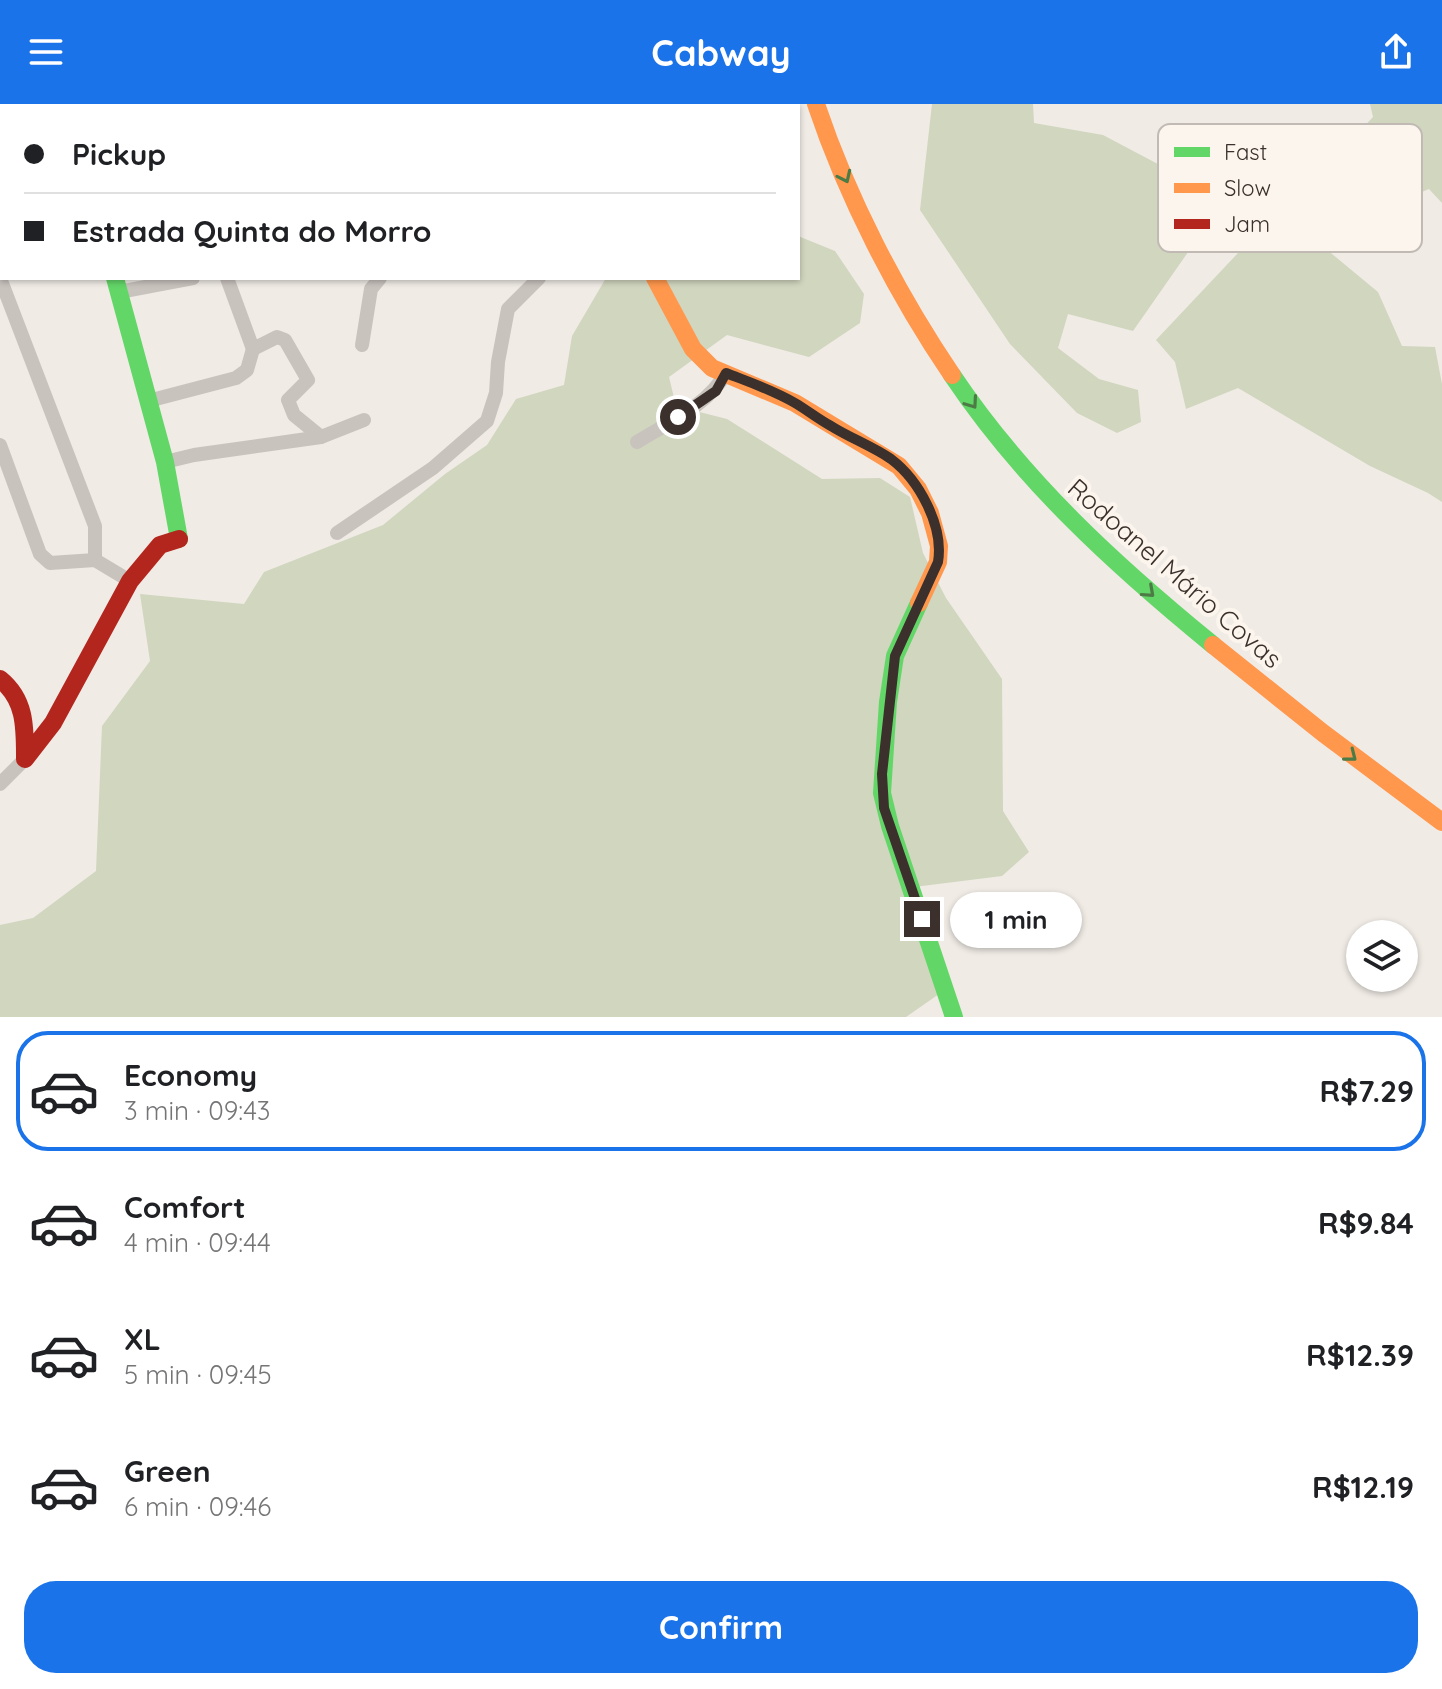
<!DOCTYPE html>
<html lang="en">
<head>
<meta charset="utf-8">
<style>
	body { margin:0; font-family:Quicksand,sans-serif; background:#f2f2f2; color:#202124; height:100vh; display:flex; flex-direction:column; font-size:30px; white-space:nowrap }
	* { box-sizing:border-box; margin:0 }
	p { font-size:26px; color:#757577 }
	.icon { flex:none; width:44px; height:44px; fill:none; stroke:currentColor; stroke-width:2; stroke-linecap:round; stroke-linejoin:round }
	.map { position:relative; height:913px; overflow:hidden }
	.side { display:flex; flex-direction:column; background:#fff; flex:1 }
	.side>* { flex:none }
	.hud { position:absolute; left:0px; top:0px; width:800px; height:176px; box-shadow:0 2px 6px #0004; display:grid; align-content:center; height:176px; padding:0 24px; background:#fff }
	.controls { position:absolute; left:1346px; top:816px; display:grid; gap:16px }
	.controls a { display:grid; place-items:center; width:72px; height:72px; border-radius:50%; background:#fff; box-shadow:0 2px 6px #0004; font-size:40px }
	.end { position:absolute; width:36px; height:36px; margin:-18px; border:10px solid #3b302b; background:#fff; box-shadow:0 0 0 4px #fff }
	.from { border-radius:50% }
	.bubble { position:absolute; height:56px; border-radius:28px; background:#fff; box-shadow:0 2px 6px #0004; font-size:26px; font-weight:700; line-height:56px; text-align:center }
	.hud b { display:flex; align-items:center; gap:28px; height:76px; font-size:30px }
	.hud b+b { border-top:2px solid #e0e0e0 }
	.hud i { width:20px; height:20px; background:#202124 }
	ul { padding:14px 0 0; list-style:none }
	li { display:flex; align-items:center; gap:24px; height:120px; margin:0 16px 12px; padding:0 8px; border:4px solid transparent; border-radius:32px }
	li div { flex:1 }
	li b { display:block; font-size:30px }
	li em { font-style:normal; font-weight:700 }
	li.selected { border-color:#1a73e8 }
	li>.icon { width:72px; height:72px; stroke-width:1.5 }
	.action { display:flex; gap:16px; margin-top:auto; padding:16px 24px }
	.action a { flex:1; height:92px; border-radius:32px; background:#1a73e8; color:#fff; font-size:32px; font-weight:700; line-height:92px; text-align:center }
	header { display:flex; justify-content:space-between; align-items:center; height:104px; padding:0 24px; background:#1a73e8; color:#fff; font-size:36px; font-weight:700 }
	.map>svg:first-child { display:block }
	.green { fill:#d1d6bf }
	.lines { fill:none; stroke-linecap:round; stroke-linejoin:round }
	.street { stroke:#c9c3be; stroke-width:14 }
	.fast { stroke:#63d668; stroke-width:18 }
	.slow { stroke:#ff974d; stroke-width:18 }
	.jam { stroke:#b3261e; stroke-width:18 }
	.oneway { stroke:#4d7b46 }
	.route { stroke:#3b302b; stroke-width:10 }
	.labels { text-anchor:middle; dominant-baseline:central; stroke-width:8; stroke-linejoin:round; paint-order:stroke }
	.street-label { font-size:26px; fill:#3b302b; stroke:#fbf5ee }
	.key { fill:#fbf5ee; stroke:#c1bab4; stroke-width:2 }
	.key-label { font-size:22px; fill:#3b302b }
</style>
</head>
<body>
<header><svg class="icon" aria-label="menu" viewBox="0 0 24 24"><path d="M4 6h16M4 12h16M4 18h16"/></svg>Cabway<svg class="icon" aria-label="share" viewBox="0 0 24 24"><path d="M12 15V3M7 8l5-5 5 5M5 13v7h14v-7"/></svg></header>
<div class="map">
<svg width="1442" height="913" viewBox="0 0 1442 913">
	<rect width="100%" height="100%" fill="#f0ebe5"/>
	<g class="green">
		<polygon points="932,0 1033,0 1034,19 1103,31 1173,68 1185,42 1211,47 1193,141 1133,227 1068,210 1058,244 1099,275 1138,286 1141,318 1117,329 1077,309 1010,240 920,106"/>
		<polygon points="1370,0 1442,0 1442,99 1429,85 1380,105 1360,92 1348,40 1373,13"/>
		<polygon points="1262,79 1314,109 1320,140 1378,188 1402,242 1435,243 1442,280 1442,398 1428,389 1370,362 1238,284 1186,305 1175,258 1156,236 1238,149"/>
		<polygon points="798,132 835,147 864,190 860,219 809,253 727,231 669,273 676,302 727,315 822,375 880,374 910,393 923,449 946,494 1002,575 1003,707 1029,748 1002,772 906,784 939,890 906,913 0,913 0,821 33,814 96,767 102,622 150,557 140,490 244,500 264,468 383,421 445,370 487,341 516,295 564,281 572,232 606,174 798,174"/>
	</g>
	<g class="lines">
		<g class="street">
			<polyline points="68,0 69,2"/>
			<polyline points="20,2 23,0"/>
			<polyline points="571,2 574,0"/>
			<polyline points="0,139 2,138"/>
			<polyline points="0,174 95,422 95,456"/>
			<polyline points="227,174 253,245 277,233 285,236 308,276 288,296 294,311 321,333 364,316"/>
			<polyline points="119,188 193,174"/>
			<polyline points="362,241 371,185 380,174"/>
			<polyline points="148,297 236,274 247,266 253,245"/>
			<path d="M637,338c32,-20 70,-36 89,-69"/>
			<polyline points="0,341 40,450 50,459 95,456 130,477"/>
			<polyline points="165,358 194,351 321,333"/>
			<polyline points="337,429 433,364 487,317 496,289 498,258 508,205 539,174"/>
			<polyline points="0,680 25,655"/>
		</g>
		<g class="fast">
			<polyline points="115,174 165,358 179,435"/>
			<path d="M952,271c71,106 163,190 261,270"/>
			<polyline points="919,499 895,552 888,598 882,689 890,722 954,913"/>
		</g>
		<g class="slow">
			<path d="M816,0c31,93 81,190 136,271"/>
			<polyline points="655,174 693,245 712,264 795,299 899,362 918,385 930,409 939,442 938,458 919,499"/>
			<polyline points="1213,541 1323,629 1442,718"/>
		</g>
		<path class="jam" d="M0,575c26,21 25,49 25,80l28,-36 77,-142 30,-36 19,-6"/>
	</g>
	<defs><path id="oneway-chevron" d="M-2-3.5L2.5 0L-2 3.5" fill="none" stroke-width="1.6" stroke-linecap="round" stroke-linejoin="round" transform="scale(2)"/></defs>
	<g class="oneway">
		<use href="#oneway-chevron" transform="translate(845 73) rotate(65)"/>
		<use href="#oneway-chevron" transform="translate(972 299) rotate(55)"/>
		<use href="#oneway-chevron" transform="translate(1149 488) rotate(42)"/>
		<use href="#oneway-chevron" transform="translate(1351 652) rotate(38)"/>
	</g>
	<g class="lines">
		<path class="route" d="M678,313l38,-26 10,-18c23,9 47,17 69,30 12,7 23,16 36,23 19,12 41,20 60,33 28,21 53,67 47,103l-43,94 -13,118 2,34 38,111"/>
	</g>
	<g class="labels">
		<g class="street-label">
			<text transform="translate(1175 469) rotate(41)">Rodoanel Mário Covas</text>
		</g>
	</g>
	<rect x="1158" y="20" width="264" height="128" rx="12" class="key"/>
	<rect x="1174" y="43" width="36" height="10" fill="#63d668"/>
	<rect x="1174" y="79" width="36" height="10" fill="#ff974d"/>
	<rect x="1174" y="115" width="36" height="10" fill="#b3261e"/>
	<g class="key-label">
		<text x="1224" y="56">Fast</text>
		<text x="1224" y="92">Slow</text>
		<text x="1224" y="128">Jam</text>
	</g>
</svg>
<div class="controls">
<a><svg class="icon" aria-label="layers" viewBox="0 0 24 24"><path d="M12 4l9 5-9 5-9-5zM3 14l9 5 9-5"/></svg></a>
</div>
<i class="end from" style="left:678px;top:313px"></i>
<i class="end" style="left:922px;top:815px"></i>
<div class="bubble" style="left:950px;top:788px;width:132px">1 min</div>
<div class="hud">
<b><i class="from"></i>Pickup</b>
<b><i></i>Estrada Quinta do Morro</b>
</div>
</div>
<section class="side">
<ul>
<li class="selected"><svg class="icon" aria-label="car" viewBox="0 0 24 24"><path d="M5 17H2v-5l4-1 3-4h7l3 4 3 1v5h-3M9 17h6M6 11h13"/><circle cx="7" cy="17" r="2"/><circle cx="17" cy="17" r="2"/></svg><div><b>Economy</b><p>3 min · 09:43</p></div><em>R$7.29</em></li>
<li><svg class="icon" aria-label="car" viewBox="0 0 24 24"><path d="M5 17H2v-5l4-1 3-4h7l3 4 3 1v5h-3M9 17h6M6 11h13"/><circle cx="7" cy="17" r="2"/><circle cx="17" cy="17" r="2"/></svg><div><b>Comfort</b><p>4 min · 09:44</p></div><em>R$9.84</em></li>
<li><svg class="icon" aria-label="car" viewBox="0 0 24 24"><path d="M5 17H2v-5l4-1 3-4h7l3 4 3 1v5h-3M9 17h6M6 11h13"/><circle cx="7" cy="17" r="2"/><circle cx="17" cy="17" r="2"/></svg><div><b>XL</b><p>5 min · 09:45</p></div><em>R$12.39</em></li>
<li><svg class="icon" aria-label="car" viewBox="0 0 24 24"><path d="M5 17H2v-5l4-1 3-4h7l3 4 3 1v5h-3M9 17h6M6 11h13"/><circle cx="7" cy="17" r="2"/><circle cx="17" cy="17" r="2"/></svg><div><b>Green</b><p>6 min · 09:46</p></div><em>R$12.19</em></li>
</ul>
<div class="action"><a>Confirm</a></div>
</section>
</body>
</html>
